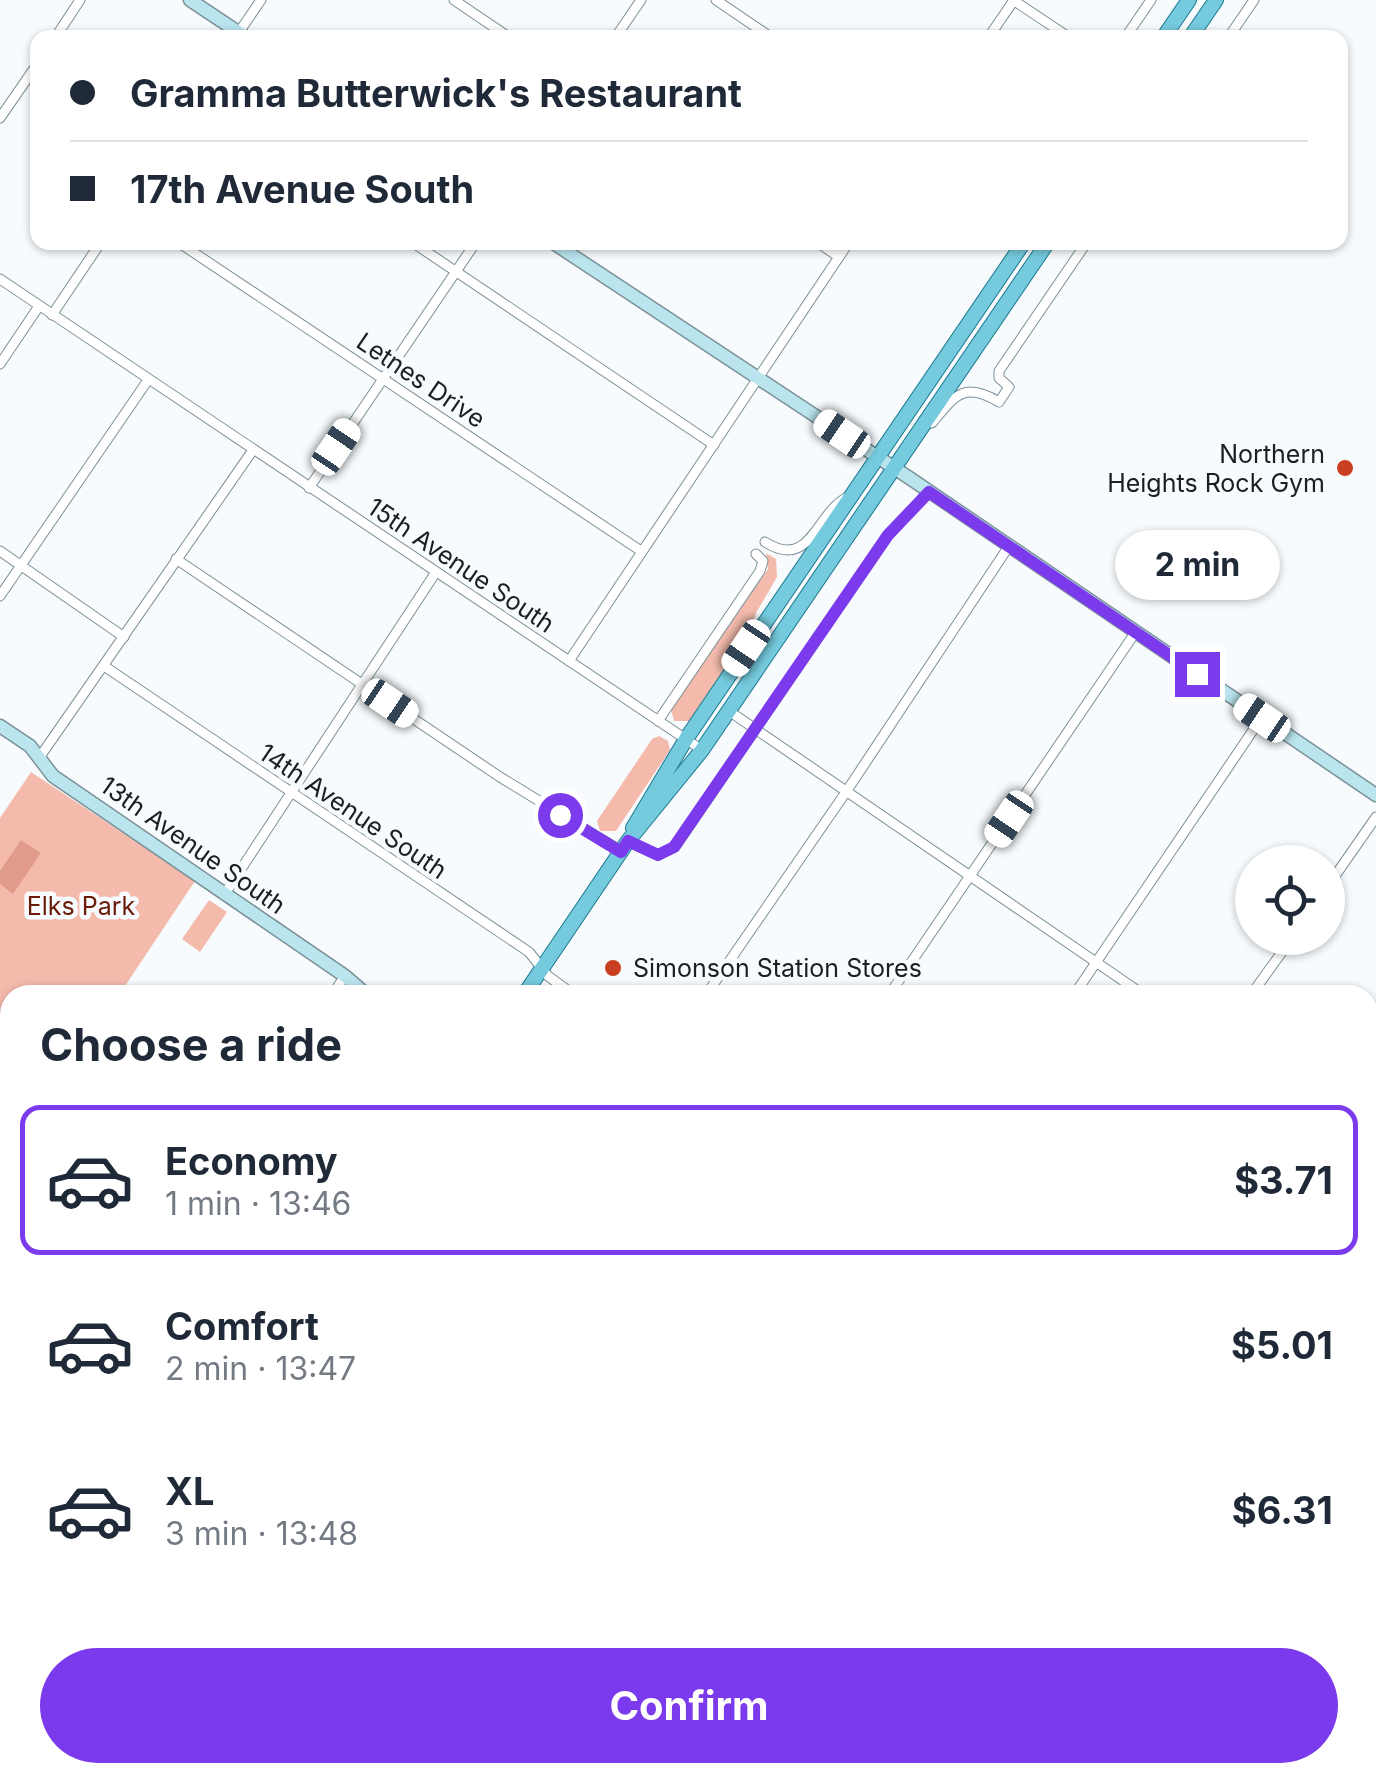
<!DOCTYPE html>
<html lang="en">
<head>
<meta charset="utf-8">
<style>
	body { margin:0; font-family:Inter,sans-serif; background:#f2f2f3; color:#1f2937; height:100vh; display:flex; flex-direction:column; font-size:38px; white-space:nowrap }
	* { box-sizing:border-box; margin:0 }
	p { font-size:32px; color:#747a83 }
	.icon { flex:none; width:55px; height:55px; fill:none; stroke:currentColor; stroke-width:2; stroke-linecap:round; stroke-linejoin:round }
	.map { position:relative; flex:1; overflow:hidden }
	.drawer { position:absolute; left:0px; top:985px; width:1378px; height:798px; display:flex; flex-direction:column; background:#fff; border-radius:30px 30px 0 0; box-shadow:0 2px 8px #0004 }
	.drawer>* { flex:none }
	.top-card { position:absolute; left:30px; top:30px; width:1318px; height:220px; border-radius:20px; box-shadow:0 2px 8px #0004; display:grid; align-content:center; height:220px; padding:0 40px; background:#fff }
	.tools { position:absolute; left:1235px; top:845px; display:grid; gap:20px }
	.tools a { display:grid; place-items:center; width:110px; height:110px; border-radius:50%; background:#fff; box-shadow:0 2px 8px #0004; font-size:50px }
	.end { position:absolute; width:45px; height:45px; margin:-22px; border:12px solid #7c3aed; background:#fff; box-shadow:0 0 0 5px #fff }
	.from { border-radius:50% }
	.bubble { position:absolute; height:70px; border-radius:35px; background:#fff; box-shadow:0 2px 8px #0004; font-size:32px; font-weight:700; line-height:70px; text-align:center }
	.car { position:absolute; width:30px; height:60px; margin:-30px -15px; border-radius:12px; box-shadow:0 0 8px 2px #0007; background:linear-gradient(#fff 24%,#345 0 40%,#fff 0 76%,#345 0 86%,#fff 0) }
	.top-card b { display:flex; align-items:center; gap:35px; height:95px; font-size:38px }
	.top-card b+b { border-top:2px solid #e0e1e3 }
	.top-card i { width:25px; height:25px; background:#1f2937 }
	ul { padding:0; list-style:none }
	li { display:flex; align-items:center; gap:30px; height:150px; margin:0 20px 15px; padding:0 20px; border:5px solid transparent; border-radius:20px }
	li div { flex:1 }
	li b { display:block; font-size:38px }
	li em { font-style:normal; font-weight:700 }
	li.selected { border-color:#7c3aed }
	li>.icon { width:90px; height:90px; stroke-width:1.5 }
	h2 { padding:0 40px; font-size:45px; line-height:120px }
	.primary-button { display:flex; gap:20px; margin-top:auto; padding:20px 40px }
	.primary-button a { flex:1; height:115px; border-radius:60px; background:#7c3aed; color:#fff; font-size:40px; font-weight:700; line-height:115px; text-align:center }
	.map>svg:first-child { display:block }
	.green { fill:#f4bbad }
	.water { fill:#e09b8b }
	.lines { fill:none; stroke-linecap:round; stroke-linejoin:round }
	.street-casing { stroke:#7b9097; stroke-width:11 }
	.secondary-casing { stroke:#7b9097; stroke-width:15 }
	.primary-casing { stroke:#19788e; stroke-width:16 }
	.street { stroke:#fff; stroke-width:9 }
	.secondary { stroke:#bae5ee; stroke-width:12 }
	.primary { stroke:#75cadd; stroke-width:14 }
	.route { stroke:#7c3aed; stroke-width:12 }
	.poi-dot { fill:#c93f20; stroke:#f7fbfd; stroke-width:4 }
	.labels { text-anchor:middle; dominant-baseline:central; stroke-width:9; stroke-linejoin:round; paint-order:stroke }
	.street-label { font-size:25px; fill:#182023; stroke:#f7fbfd }
	.poi-label { font-size:25px; fill:#182023; stroke:#f7fbfd; text-anchor:end }
	.park-label { font-size:25px; fill:#6a1b08; stroke:#f7fbfd }
</style>
</head>
<body>
<div class="map">
<svg width="1376" height="1781" viewBox="0 0 1376 1781">
	<rect width="100%" height="100%" fill="#f7fbfd"/>
	<g class="green">
		<polygon points="766,553 776,559 777,577 756,613 749,634 689,721 674,721 671,710 768,569"/>
		<polygon points="659,736 668,741 670,750 616,831 600,831 597,821 652,739"/>
		<polygon points="31,772 195,881 119,995 10,995 10,1149 0,1142 0,818"/>
		<polygon points="209,900 227,912 200,952 182,939"/>
		<polygon points="371,1773 613,1772 622,1779 380,1781"/>
	</g>
	<polygon class="water" points="21,840 41,853 13,894 0,884 0,871"/>
	<g class="lines">
		<defs>
			<g id="street">
				<polyline points="454,0 510,38"/>
				<polyline points="716,0 772,38"/>
				<polyline points="1013,0 1070,38"/>
				<polyline points="239,32 261,0"/>
				<polyline points="55,38 80,0"/>
				<polyline points="615,38 641,0"/>
				<polyline points="988,38 1014,0"/>
				<polyline points="1125,38 1151,0"/>
				<polyline points="1228,38 1254,0"/>
				<polyline points="0,118 38,63"/>
				<polyline points="178,242 641,551"/>
				<polyline points="412,242 714,445"/>
				<polyline points="817,242 839,257"/>
				<polyline points="0,279 702,750"/>
				<polyline points="52,315 101,242"/>
				<polyline points="0,364 39,306"/>
				<path d="M932,423c23,-28 32,-42 67,-21l10,-15 -10,-9v-7l88,-129"/>
				<polyline points="309,488 476,242"/>
				<path d="M765,542c45,29 51,-28 81,-44"/>
				<polyline points="0,551 124,637"/>
				<polyline points="176,559 500,777 621,851"/>
				<polyline points="0,596 148,380"/>
				<polyline points="569,661 849,242"/>
				<polyline points="104,666 529,952 548,976 574,995"/>
				<polyline points="729,711 1144,995"/>
				<polyline points="658,721 760,571 763,561 756,554"/>
				<polyline points="39,758 253,450"/>
				<polyline points="628,841 658,855 675,847 888,535 929,492"/>
				<polyline points="1328,886 1376,817"/>
				<polyline points="224,895 436,572"/>
				<polyline points="332,995 345,976"/>
				<polyline points="706,995 846,792 1009,546"/>
				<polyline points="889,995 1135,633"/>
				<polyline points="1074,995 1262,717"/>
				<polyline points="1251,995 1292,938"/>
				<polyline points="1368,1083 1376,1070"/>
				<polyline points="1368,1148 1376,1153"/>
				<polyline points="0,1211 10,1196"/>
				<polyline points="0,1297 10,1304"/>
				<polyline points="1368,1345 1376,1332"/>
				<polyline points="0,1484 10,1470"/>
				<polyline points="0,1625 10,1610"/>
				<polyline points="0,1670 10,1676"/>
				<polyline points="85,1772 98,1781"/>
				<polyline points="356,1772 369,1781"/>
				<polyline points="172,1781 178,1772"/>
				<polyline points="716,1781 722,1772"/>
				<polyline points="1070,1781 1076,1772"/>
			</g>
			<g id="secondary">
				<polyline points="190,0 247,38"/>
				<polyline points="552,242 911,479 1376,795"/>
				<polyline points="0,726 30,746 53,776 345,976 367,995"/>
				<polyline points="1368,1616 1376,1603"/>
				<polyline points="1368,1717 1376,1722"/>
				<polyline points="896,1772 909,1781"/>
				<polyline points="1256,1781 1262,1772"/>
			</g>
			<g id="primary">
				<polyline points="1163,38 1189,0"/>
				<polyline points="1190,38 1216,0"/>
				<polyline points="633,828 686,739 1024,242"/>
				<polyline points="524,995 628,841 702,750 1048,242"/>
				<polyline points="0,1763 10,1749"/>
			</g>
		</defs>
		<use href="#street" class="street-casing"/>
		<use href="#secondary" class="secondary-casing"/>
		<use href="#primary" class="primary-casing"/>
		<use href="#street" class="street"/>
		<use href="#secondary" class="secondary"/>
		<use href="#primary" class="primary"/>
	</g>
	<g class="lines">
		<polyline class="route" points="560,815 621,852 628,841 658,855 674,847 888,535 929,492 1197,674"/>
	</g>
	<g class="poi-dot">
		<circle cx="1345" cy="468" r="10"/>
		<circle cx="613" cy="968" r="10"/>
	</g>
	<g class="labels">
		<g class="street-label">
			<text transform="translate(421 380) rotate(34)">Letnes Drive</text>
			<text transform="translate(461 565) rotate(34)">15th Avenue South</text>
			<text transform="translate(353 811) rotate(34)">14th Avenue South</text>
			<text transform="translate(193 845) rotate(35)">13th Avenue South</text>
		</g>
		<g class="poi-label">
			<text x="1325" y="454">Northern<tspan x="1325" dy="29">Heights Rock Gym</tspan></text>
			<text x="633" y="968" text-anchor="start">Simonson Station Stores</text>
		</g>
		<g class="park-label">
			<text x="81" y="906">Elks Park</text>
		</g>
	</g>
</svg>
<div class="tools">
<a><svg class="icon" aria-label="locate" viewBox="0 0 24 24"><circle cx="12" cy="12" r="6"/><path d="M12 2v4M12 18v4M2 12h4M18 12h4"/></svg></a>
</div>
<i class="end from" style="left:560px;top:815px"></i>
<i class="end" style="left:1197px;top:674px"></i>
<div class="bubble" style="left:1115px;top:530px;width:165px">2 min</div>
<i class="car" style="left:842px;top:434px;rotate:304deg"></i>
<i class="car" style="left:336px;top:447px;rotate:34deg"></i>
<i class="car" style="left:746px;top:648px;rotate:214deg"></i>
<i class="car" style="left:390px;top:703px;rotate:124deg"></i>
<i class="car" style="left:1262px;top:718px;rotate:304deg"></i>
<i class="car" style="left:1009px;top:819px;rotate:214deg"></i>
<div class="top-card">
<b><i class="from"></i>Gramma Butterwick's Restaurant</b>
<b><i></i>17th Avenue South</b>
</div>
<section class="drawer">
<h2>Choose a ride</h2>
<ul>
<li class="selected"><svg class="icon" aria-label="car" viewBox="0 0 24 24"><path d="M5 17H2v-5l4-1 3-4h7l3 4 3 1v5h-3M9 17h6M6 11h13"/><circle cx="7" cy="17" r="2"/><circle cx="17" cy="17" r="2"/></svg><div><b>Economy</b><p>1 min · 13:46</p></div><em>$3.71</em></li>
<li><svg class="icon" aria-label="car" viewBox="0 0 24 24"><path d="M5 17H2v-5l4-1 3-4h7l3 4 3 1v5h-3M9 17h6M6 11h13"/><circle cx="7" cy="17" r="2"/><circle cx="17" cy="17" r="2"/></svg><div><b>Comfort</b><p>2 min · 13:47</p></div><em>$5.01</em></li>
<li><svg class="icon" aria-label="car" viewBox="0 0 24 24"><path d="M5 17H2v-5l4-1 3-4h7l3 4 3 1v5h-3M9 17h6M6 11h13"/><circle cx="7" cy="17" r="2"/><circle cx="17" cy="17" r="2"/></svg><div><b>XL</b><p>3 min · 13:48</p></div><em>$6.31</em></li>
</ul>
<div class="primary-button"><a>Confirm</a></div>
</section>
</div>
</body>
</html>
